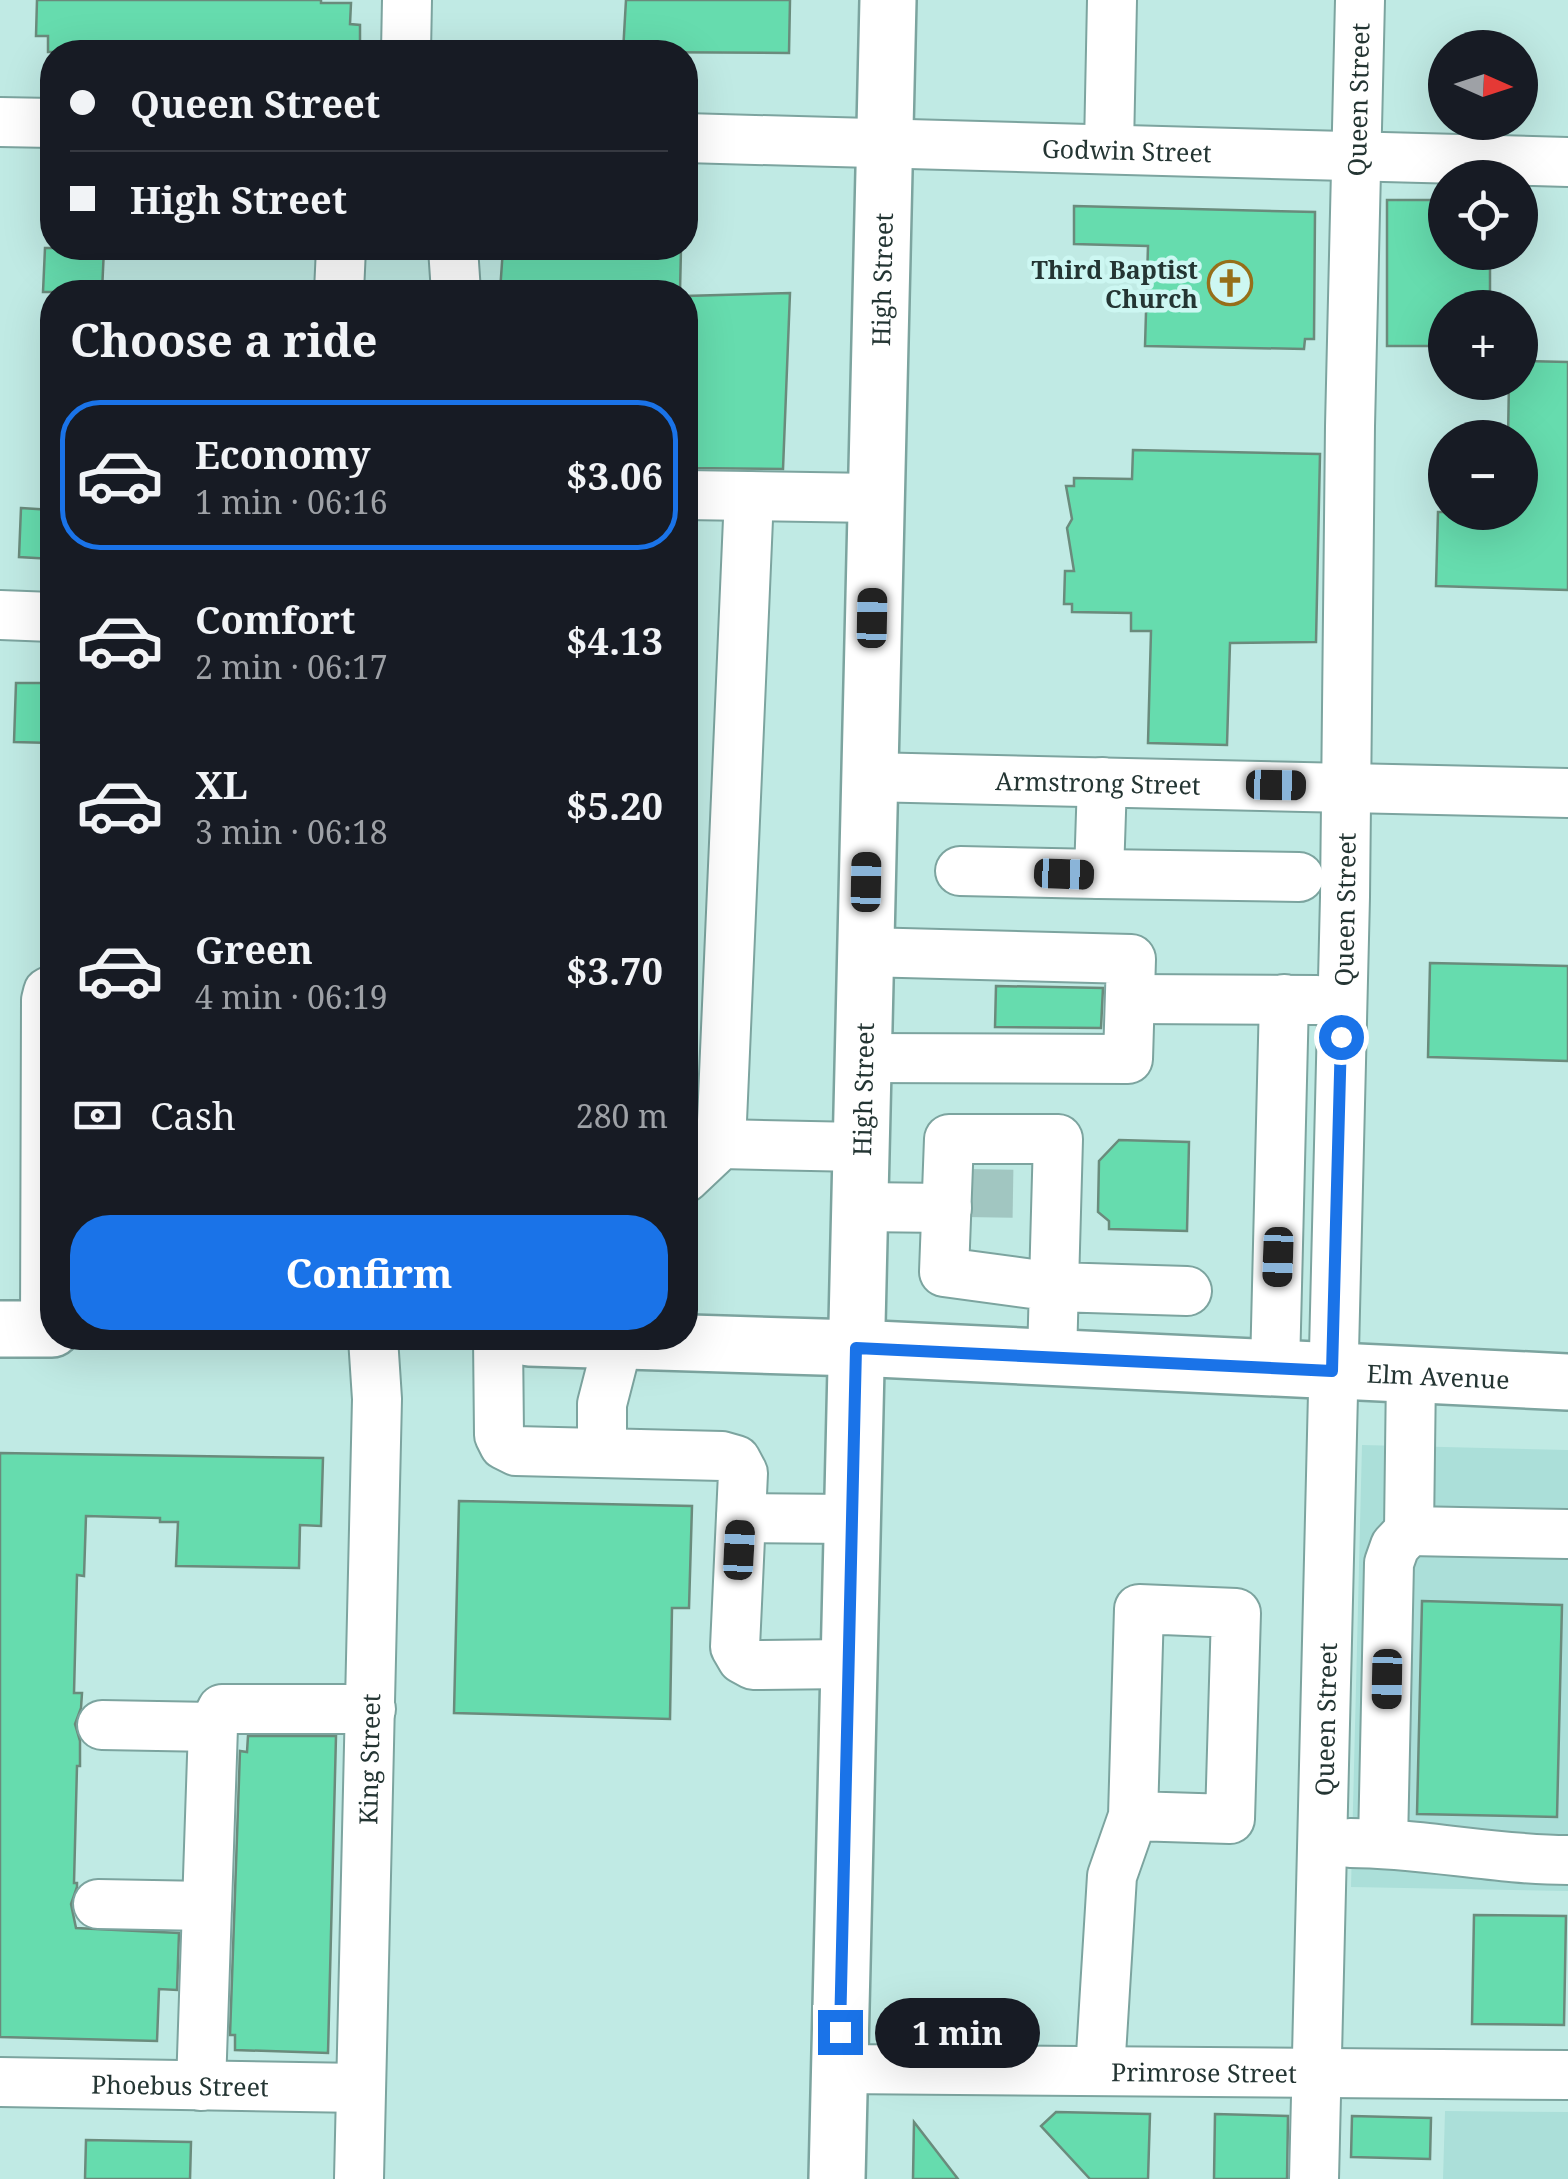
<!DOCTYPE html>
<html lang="en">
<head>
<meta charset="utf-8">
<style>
	body { margin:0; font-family:"Noto Serif",serif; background:#20242c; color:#f1f3f6; height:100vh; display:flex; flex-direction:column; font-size:38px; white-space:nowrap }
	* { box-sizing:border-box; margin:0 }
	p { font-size:32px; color:#9ea1a6 }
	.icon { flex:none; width:55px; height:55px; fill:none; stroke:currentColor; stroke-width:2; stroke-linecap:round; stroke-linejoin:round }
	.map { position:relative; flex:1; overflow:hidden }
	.side { position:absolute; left:40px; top:280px; width:658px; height:1070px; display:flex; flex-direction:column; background:#171b24; border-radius:40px; box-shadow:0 10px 40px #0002 }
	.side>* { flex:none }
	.guide { position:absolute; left:40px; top:40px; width:658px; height:220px; border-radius:40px; box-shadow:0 10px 40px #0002; display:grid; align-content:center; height:220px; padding:0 30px; background:#171b24 }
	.needle { width:65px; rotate:93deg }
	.controls { position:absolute; left:1428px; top:30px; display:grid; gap:20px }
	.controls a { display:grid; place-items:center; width:110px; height:110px; border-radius:50%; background:#171b24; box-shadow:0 10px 40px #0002; font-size:50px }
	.end { position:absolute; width:45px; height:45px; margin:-22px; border:12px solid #1a73e8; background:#fff; box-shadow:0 0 0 5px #fff }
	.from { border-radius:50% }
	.bubble { position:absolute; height:70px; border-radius:35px; background:#171b24; box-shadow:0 10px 40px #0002; font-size:32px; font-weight:700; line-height:70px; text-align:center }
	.car { position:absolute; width:30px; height:60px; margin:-30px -15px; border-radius:12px; box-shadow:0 0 8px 2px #0007; background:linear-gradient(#222 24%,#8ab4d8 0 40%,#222 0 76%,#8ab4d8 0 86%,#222 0) }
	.guide b { display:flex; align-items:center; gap:35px; height:95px; font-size:38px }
	.guide b+b { border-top:2px solid #363941 }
	.guide i { width:25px; height:25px; background:#f1f3f6 }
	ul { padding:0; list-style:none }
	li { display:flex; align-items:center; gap:30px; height:150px; margin:0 20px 15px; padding:0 10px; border:5px solid transparent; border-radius:40px }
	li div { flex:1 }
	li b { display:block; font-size:38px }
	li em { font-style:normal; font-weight:700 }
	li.on { border-color:#1a73e8 }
	li>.icon { width:90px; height:90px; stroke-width:1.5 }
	h2 { padding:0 30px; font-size:45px; line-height:120px }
	.pay { display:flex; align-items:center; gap:25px; height:110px; padding:0 30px; font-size:38px }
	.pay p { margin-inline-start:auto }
	.primary-button { display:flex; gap:20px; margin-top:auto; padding:20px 30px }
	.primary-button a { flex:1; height:115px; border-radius:40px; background:#1a73e8; color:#fff; font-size:40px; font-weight:700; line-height:115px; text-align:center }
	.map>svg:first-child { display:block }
	.built { fill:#abdfd9 }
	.building { fill:#66dcae; stroke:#6a8b7c; stroke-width:2.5 }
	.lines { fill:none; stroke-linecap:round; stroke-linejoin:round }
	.minor-tunnel { stroke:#a1c6c1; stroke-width:48; stroke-dasharray:48 24; stroke-linecap:butt }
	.minor-casing { stroke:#7ca49f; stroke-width:52 }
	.major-casing { stroke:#7ca49f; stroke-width:60 }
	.minor { stroke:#fff; stroke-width:48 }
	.major { stroke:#fff; stroke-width:55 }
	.route { stroke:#1a73e8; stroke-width:12 }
	.labels { text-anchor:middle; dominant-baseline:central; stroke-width:9; stroke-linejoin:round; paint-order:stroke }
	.street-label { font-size:25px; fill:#243533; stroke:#cdf7f2 }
	.poi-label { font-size:25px; font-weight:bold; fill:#243533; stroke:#cdf7f2; text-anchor:end }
</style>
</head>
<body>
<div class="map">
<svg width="1568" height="2179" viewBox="0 0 1568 2179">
	<rect width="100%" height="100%" fill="#c0eae4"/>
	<g class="built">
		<polygon points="1362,1445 1568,1450 1568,1891 1351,1887"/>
		<polygon points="1445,2111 1568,2112 1568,2179 1443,2179"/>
	</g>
	<g class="building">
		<polygon points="37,0 321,0 321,3 351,3 350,24 360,25 360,52 48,52 48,36 36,36"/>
		<polygon points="626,0 790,0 789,53 623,52"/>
		<polygon points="1387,200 1445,200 1445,252 1490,252 1490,308 1445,308 1445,346 1387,346"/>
		<polygon points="1074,206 1315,212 1314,339 1305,339 1304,349 1145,346 1148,246 1074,244"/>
		<polygon points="45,248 104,248 102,292 43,292"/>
		<polygon points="503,248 681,248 680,292 500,292"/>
		<polygon points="790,293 783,469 685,468 685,296"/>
		<polygon points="1520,361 1568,362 1568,590 1436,586 1438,512 1520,512 1520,438 1508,438 1509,382 1520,382"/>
		<polygon points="1133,450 1320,454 1316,642 1230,643 1227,745 1148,743 1151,631 1131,631 1131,613 1072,612 1072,604 1064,604 1065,571 1074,571 1067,528 1072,519 1066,486 1074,486 1074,478 1132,479"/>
		<polygon points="21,508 52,510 52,559 19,557"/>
		<polygon points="16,683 52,683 52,743 14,742"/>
		<polygon points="1430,963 1568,966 1568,1061 1428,1057"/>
		<polygon points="996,986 1103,988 1101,1028 995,1027"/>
		<polygon points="1119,1140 1189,1142 1187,1231 1109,1229 1109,1221 1098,1212 1099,1161"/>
		<polygon points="0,1453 323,1458 321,1526 300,1525 299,1568 176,1566 178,1522 160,1522 160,1518 86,1516 84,1576 77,1575 74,1693 82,1693 81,1708 75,1724 80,1741 80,1766 77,1766 74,1883 77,1883 77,1887 71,1904 76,1928 179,1933 177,1990 159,1989 157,2041 0,2037"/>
		<polygon points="459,1501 692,1506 689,1608 672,1608 670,1719 454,1713"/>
		<polygon points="1422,1601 1562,1605 1557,1817 1417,1814"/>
		<polygon points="248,1736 336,1736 328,2053 235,2050 235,2035 230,2035 240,1751 247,1752"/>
		<polygon points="1474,1915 1566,1916 1564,2025 1472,2024"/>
		<polygon points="1056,2112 1150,2114 1148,2179 1090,2179 1041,2126"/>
		<polygon points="1215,2114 1288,2116 1287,2179 1214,2179"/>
		<polygon points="1352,2116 1431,2118 1430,2159 1351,2157"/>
		<polygon points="914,2122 958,2179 913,2179"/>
		<polygon points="86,2140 191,2142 190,2179 85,2179"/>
	</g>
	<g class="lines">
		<polyline class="minor-tunnel" points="965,1193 1026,1194"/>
		<defs>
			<g id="minor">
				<polyline points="406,52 407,0"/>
				<polyline points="0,122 52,123"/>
				<path id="s1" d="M685,138l883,24"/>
				<polyline points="1109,147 1112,0"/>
				<polyline points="453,248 456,292"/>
				<polyline points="339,292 341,248"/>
				<polyline points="685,495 875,498"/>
				<polyline points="0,615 52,617"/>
				<path id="s2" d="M868,777l700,16"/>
				<polyline points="960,871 1099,874 1102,782"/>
				<polyline points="1099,874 1299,877"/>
				<polyline points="1130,999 1317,1000"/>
				<polyline points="862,1058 1128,1059 1131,959 864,952"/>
				<polyline points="721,1144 749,496"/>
				<polyline points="685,1178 721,1144 859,1147"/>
				<polyline points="858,1207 947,1208"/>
				<polyline points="45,1329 46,1000 48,992 52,990"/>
				<polyline points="498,1338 499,1435 504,1445 516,1451 722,1456 736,1460 743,1473 735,1647 742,1659 753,1665 848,1664"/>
				<polyline points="1052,1357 1058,1139 949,1139 944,1272 1055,1287 1187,1291"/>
				<polyline points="1275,1368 1284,999"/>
				<polyline points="1411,1374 1409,1531 1568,1534"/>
				<polyline points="602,1453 602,1404 619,1338"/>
				<polyline points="741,1518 851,1519"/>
				<polyline points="102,1725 213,1727"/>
				<path d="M1350,1843c73,0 145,17 218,17"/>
				<polyline points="1383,1843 1389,1563 1395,1546 1409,1531"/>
				<polyline points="98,1904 207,1906"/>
				<path id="s3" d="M839,2069l729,6"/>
				<polyline points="1100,2071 1112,1876 1133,1816 1139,1609 1236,1613 1230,1819 1133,1816"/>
				<path id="s4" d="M0,2082l361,6"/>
				<polyline points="201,2086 213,1727 222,1709 371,1709"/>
				<path id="s5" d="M359,2179l18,-780 -4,-61"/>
				<path id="s6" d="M1314,2179l31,-1282 5,-471 10,-426"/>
			</g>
			<g id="major">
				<polyline points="0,1329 52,1329"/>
				<path id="s7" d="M529,1338l326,10 713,34"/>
				<path id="s8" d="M837,2179l51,-2179"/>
			</g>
		</defs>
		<use href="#minor" class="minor-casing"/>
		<use href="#major" class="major-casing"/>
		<use href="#minor" class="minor"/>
		<use href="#major" class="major"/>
	</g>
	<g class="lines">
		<polyline class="route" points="840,2032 856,1348 1332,1371 1341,1037"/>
	</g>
	<defs>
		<symbol id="church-ring" viewBox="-11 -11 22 22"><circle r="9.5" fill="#cdf7f2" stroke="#966f19" stroke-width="1.5"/><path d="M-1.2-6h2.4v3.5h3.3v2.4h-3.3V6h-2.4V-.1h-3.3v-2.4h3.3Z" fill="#966f19"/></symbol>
	</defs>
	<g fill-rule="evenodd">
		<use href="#church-ring" x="1205" y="258" width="50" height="50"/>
	</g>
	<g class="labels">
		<g class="street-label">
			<text stroke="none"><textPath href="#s6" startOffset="2080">Queen Street</textPath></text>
			<text stroke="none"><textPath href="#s1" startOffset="442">Godwin Street</textPath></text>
			<text stroke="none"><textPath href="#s8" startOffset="1900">High Street</textPath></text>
			<text stroke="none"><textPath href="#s2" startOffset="230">Armstrong Street</textPath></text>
			<text stroke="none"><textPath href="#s6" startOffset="1270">Queen Street</textPath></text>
			<text stroke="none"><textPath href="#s8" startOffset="1090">High Street</textPath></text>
			<text stroke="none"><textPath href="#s7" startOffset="910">Elm Avenue</textPath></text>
			<text stroke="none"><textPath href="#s6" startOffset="460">Queen Street</textPath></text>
			<text stroke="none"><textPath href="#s5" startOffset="420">King Street</textPath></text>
			<text stroke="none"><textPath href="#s3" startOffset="365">Primrose Street</textPath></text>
			<text stroke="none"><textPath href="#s4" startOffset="180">Phoebus Street</textPath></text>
		</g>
		<g class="poi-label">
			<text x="1198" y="269">Third Baptist<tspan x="1198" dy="29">Church</tspan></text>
		</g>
	</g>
</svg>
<div class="controls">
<a><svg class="needle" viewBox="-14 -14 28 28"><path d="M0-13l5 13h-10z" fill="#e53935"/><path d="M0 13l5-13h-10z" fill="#9ea1a6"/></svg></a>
<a><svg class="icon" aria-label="locate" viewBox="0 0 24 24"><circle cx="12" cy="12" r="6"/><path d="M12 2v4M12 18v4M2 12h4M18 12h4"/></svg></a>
<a>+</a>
<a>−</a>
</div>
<i class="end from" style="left:1341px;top:1037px"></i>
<i class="end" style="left:840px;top:2032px"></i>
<div class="bubble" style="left:875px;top:1998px;width:165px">1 min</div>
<i class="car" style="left:872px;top:618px;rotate:1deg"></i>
<i class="car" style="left:1276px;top:785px;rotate:91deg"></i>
<i class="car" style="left:1064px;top:874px;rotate:92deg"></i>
<i class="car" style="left:866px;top:882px;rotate:1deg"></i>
<i class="car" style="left:1278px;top:1257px;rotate:182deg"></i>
<i class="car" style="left:739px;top:1550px;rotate:3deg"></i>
<i class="car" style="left:1387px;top:1679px;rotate:181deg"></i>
<div class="guide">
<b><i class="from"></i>Queen Street</b>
<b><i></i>High Street</b>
</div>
<section class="side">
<h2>Choose a ride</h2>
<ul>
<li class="on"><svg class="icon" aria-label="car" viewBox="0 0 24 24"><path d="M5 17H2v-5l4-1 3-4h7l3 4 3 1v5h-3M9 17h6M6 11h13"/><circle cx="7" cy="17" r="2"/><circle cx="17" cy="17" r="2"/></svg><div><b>Economy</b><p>1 min · 06:16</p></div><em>$3.06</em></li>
<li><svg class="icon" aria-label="car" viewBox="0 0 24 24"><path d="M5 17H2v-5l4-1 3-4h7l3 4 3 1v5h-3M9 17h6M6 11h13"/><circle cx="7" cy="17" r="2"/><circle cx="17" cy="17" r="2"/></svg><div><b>Comfort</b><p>2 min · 06:17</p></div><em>$4.13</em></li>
<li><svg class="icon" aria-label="car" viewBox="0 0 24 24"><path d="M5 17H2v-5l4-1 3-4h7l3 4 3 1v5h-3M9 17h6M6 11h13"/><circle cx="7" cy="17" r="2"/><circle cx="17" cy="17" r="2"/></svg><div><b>XL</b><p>3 min · 06:18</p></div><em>$5.20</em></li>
<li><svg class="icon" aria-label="car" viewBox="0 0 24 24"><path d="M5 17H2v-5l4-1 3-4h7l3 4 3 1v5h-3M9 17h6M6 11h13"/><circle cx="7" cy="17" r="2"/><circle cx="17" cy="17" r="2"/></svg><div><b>Green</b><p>4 min · 06:19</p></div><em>$3.70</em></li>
</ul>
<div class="pay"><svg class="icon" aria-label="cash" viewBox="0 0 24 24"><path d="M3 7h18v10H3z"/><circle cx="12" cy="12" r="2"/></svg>Cash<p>280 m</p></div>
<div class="primary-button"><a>Confirm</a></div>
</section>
</div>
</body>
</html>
